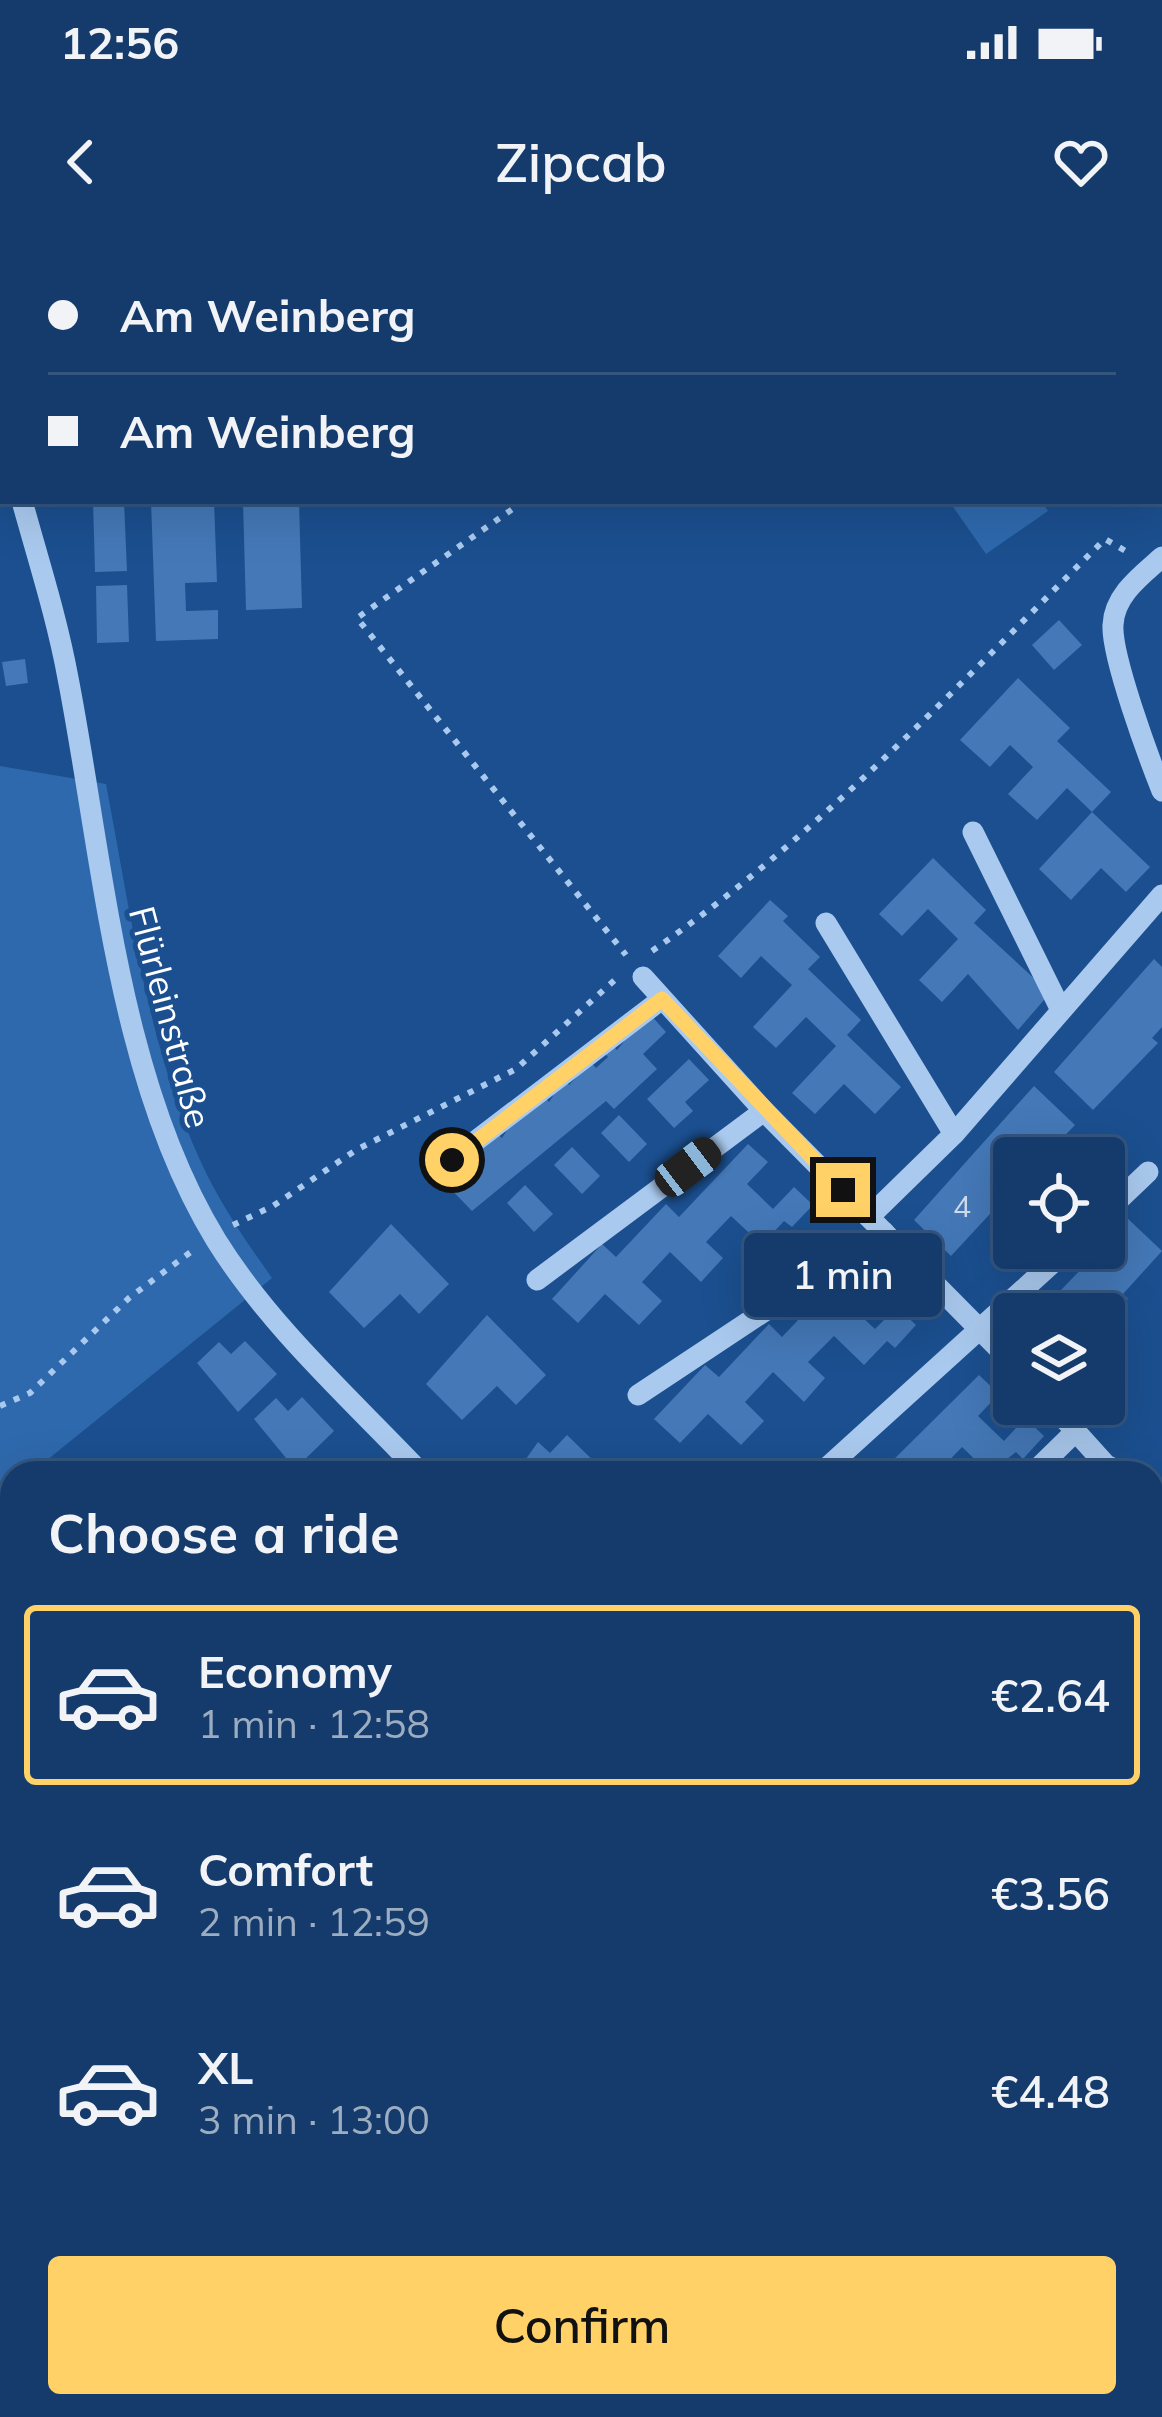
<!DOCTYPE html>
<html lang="en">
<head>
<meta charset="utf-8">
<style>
	body { margin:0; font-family:Mulish,sans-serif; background:#214673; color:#f1f3f6; height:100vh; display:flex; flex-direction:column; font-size:45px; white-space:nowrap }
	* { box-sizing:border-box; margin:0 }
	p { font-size:39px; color:#9dadc1 }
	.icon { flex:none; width:66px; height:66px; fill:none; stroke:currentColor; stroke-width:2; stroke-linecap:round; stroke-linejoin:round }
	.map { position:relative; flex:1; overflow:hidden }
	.panel { position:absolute; left:0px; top:1221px; width:1164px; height:957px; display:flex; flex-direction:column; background:#143b6b; border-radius:36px 36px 0 0; box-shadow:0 12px 48px #0002,0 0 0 3px #33557e }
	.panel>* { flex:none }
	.top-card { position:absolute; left:0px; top:0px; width:1164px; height:264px; box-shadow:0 12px 48px #0002,0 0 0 3px #33557e; display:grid; align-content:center; height:264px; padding:0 48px; background:#143b6b }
	.fabs { position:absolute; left:993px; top:897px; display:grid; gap:24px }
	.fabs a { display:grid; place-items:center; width:132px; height:132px; border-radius:12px; background:#143b6b; box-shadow:0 12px 48px #0002,0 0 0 3px #33557e; font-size:60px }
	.end { position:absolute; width:54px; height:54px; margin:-27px; border:15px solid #ffd166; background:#111; box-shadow:0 0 0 6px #111 }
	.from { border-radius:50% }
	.bubble { position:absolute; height:84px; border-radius:12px; background:#143b6b; box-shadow:0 12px 48px #0002,0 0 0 3px #33557e; font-size:39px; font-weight:600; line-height:84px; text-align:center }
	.car { position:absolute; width:36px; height:72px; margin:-36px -18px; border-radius:15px; box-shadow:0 0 9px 3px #0007; background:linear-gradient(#222 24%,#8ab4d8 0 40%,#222 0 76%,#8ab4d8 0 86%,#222 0) }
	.top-card b { display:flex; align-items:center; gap:42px; height:114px; font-size:45px }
	.top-card b+b { border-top:3px solid #33557e }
	.top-card i { width:30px; height:30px; background:#f1f3f6 }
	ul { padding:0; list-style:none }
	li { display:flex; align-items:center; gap:36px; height:180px; margin:0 24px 18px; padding:0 24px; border:6px solid transparent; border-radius:12px }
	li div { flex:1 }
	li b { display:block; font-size:45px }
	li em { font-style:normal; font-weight:600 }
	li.active { border-color:#ffd166 }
	li>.icon { width:108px; height:108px; stroke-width:1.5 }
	h2 { padding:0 48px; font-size:54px; line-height:144px }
	.cta { display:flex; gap:24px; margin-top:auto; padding:24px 48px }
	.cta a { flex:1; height:138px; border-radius:12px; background:#ffd166; color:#111; font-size:48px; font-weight:600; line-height:138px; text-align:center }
	.status { display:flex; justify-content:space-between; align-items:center; height:84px; padding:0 60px; background:#143b6b; direction:ltr }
	.status svg { height:33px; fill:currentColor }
	header { display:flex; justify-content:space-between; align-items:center; height:156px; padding:0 48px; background:#143b6b; font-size:54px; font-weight:600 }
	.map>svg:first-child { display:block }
	.green { fill:#2e69ad }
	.building { fill:#4478b7 }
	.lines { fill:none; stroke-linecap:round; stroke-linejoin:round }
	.path { stroke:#a9c9ee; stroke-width:6; stroke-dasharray:6 9; stroke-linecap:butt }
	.minor { stroke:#a9c9ee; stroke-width:21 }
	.route { stroke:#ffd166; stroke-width:15 }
	.labels { text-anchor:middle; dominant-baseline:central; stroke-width:10; stroke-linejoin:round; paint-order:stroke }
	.number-label { font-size:30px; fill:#d0dded }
	.street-label { font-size:36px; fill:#fff; stroke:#1b4f8f }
</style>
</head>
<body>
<div class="status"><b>12:56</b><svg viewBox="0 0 49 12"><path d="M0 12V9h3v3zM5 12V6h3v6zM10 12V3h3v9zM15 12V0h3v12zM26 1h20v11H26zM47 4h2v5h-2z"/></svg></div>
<header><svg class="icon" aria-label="back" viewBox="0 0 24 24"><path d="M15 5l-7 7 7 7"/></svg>Zipcab<svg class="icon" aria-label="heart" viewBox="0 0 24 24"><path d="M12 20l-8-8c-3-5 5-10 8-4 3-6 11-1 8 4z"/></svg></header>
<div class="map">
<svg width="1162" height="2177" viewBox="0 0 1162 2177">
	<rect width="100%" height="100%" fill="#1b4f8f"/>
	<g class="green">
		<polygon points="949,261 1041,261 1048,271 986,314"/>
		<path d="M0,526l106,18c24,125 41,259 94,376 19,42 45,80 72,118l-241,195h-19v16l-12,10z"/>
		<polygon points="0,1707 12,1719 12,1845 0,1840"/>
		<polygon points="12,2042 12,2166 168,2166 164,2177 0,2177 0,2054"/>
	</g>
	<g class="building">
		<polygon points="93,261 124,261 127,331 95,332"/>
		<polygon points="151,261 214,261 217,342 185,343 186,371 218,370 218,399 156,401"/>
		<polygon points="243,261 299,261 302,368 246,370"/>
		<polygon points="127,345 129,402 97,403 96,346"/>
		<polygon points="1059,380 1082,405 1054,430 1032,405"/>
		<polygon points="25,419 28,443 6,446 2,422"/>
		<polygon points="1018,438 1070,488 1057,501 1111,552 1092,572 1150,627 1126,652 1101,628 1071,660 1039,629 1092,572 1067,548 1037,580 1008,554 1033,527 1010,505 990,527 960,500"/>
		<polygon points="933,618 986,670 974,683 1050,753 1018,790 968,734 942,762 919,740 958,699 928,669 902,696 879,674"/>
		<polygon points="770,660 788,676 783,681 820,717 808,729 861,780 847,795 901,847 875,874 844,844 815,874 792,853 836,806 806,777 776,808 753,787 792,745 761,716 741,738 718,716"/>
		<polygon points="1154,719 1162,727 1162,787 1152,798 1158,803 1093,870 1054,832"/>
		<polygon points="648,772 666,792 643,814 657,829 614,869 606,861 472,971 439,937 450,927 455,933 468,921 463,916 496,892 502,898 518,873 523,878 544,856 549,862 564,839 569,845 591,822 596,828 608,817 604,812 612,805 617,810"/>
		<polygon points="689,819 709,840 685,862 693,871 674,888 647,859"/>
		<polygon points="1034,846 1075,885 1043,918 1014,918 1014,948 951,1016 914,980"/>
		<polygon points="619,875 647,904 629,922 601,893"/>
		<polygon points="748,904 768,922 747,944 773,969 794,947 813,965 792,987 784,981 762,1005 731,976 706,1002 723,1018 701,1042 670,1012 642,1042 662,1061 639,1085 605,1054 578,1083 552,1059 602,1004 616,1017 666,964 679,977"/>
		<polygon points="572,907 600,936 582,954 554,925"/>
		<polygon points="525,945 553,974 534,992 507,963"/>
		<polygon points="1124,975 1162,1011 1123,1054 1128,1059 1104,1084 1104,1074 1038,1074 1089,1021 1085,1017 1093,1008 1104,1008 1104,997"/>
		<polygon points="391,984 449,1044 419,1074 400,1054 364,1088 329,1052"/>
		<polygon points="851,1024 870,1042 849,1065 875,1089 897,1067 916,1085 895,1108 887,1101 864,1125 834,1096 808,1122 825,1138 804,1162 773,1132 745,1162 764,1181 741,1205 708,1174 680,1203 654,1179 705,1125 719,1137 769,1084 782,1097"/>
		<polygon points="487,1075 546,1135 516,1165 497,1146 462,1180 426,1144"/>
		<polygon points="245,1101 277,1134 238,1172 197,1123 219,1102 231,1114"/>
		<polygon points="979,1135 999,1154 978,1176 1004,1201 1025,1178 1044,1196 1023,1219 1016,1212 989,1233 962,1207 937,1233 880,1233"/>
		<polygon points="302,1157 334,1191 295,1229 254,1179 276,1158 288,1171"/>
		<polygon points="567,1195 606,1233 516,1233 538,1202 550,1213"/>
		<polygon points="12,1355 12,1432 0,1420 0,1366"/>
		<polygon points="1155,1417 1162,1419 1162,1472 1154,1470 1159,1449 1152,1448"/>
		<polygon points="1152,1529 1162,1536 1162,1601 1155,1611 1162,1621 1152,1636"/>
		<polygon points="0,1539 12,1552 12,1635 0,1624"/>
		<polygon points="1154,2025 1162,2032 1162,2064 1152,2076"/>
		<polygon points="269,2166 365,2166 374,2174 259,2177"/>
		<polygon points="444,2166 489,2166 500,2177 434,2177"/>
		<polygon points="648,2166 715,2166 721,2171 715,2177 638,2177"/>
		<polygon points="819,2166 896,2166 887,2177 818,2177 813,2173"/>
		<polygon points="1031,2166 1129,2166 1119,2177 1042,2177"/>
	</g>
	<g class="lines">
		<g class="path">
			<polyline points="235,0 239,3"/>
			<polyline points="564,0 566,3"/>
			<polyline points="258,3 264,0"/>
			<polyline points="921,3 925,0"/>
			<polyline points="524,261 357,378 626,715"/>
			<path d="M652,711c168,-116 309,-269 453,-412l24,14"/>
			<polyline points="233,985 273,966 356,910 516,829 618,737"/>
			<polyline points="0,1166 30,1153 129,1058 192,1011"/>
			<polyline points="86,2177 88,2166"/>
		</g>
		<g class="minor">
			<polyline points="450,0 452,3"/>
			<polyline points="0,190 3,197"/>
			<path d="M22,261c16,58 35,117 46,177 35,181 50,402 148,562 54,87 135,159 205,233"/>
			<path d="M1162,317c-20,18 -48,38 -49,68 -2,31 36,133 49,166"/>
			<polyline points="973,592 1061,770"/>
			<polyline points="826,683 954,894"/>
			<polyline points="643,737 764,871 1014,1124"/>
			<polyline points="452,919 662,759"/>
			<polyline points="1104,974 1148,932"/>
			<polyline points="869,977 954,894 1162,655"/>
			<polyline points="537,1040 764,871"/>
			<polyline points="638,1155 884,992"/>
			<polyline points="1051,1164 1106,1225 1123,1233"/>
			<polyline points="821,1233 1069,1008"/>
			<polyline points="1033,1233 1076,1191"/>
			<polyline points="1152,1246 1162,1249"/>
			<polyline points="0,1471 12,1485"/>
			<polyline points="1152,1690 1162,1677"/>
			<polyline points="758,2166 768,2177"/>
		</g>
	</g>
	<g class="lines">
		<polyline class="route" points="452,920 662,759 843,950"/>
	</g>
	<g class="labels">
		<g class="number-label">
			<text x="962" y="966">4</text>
		</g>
		<g class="street-label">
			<text transform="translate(171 777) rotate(75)">Flürleinstraße</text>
		</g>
	</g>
</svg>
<div class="fabs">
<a><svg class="icon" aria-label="locate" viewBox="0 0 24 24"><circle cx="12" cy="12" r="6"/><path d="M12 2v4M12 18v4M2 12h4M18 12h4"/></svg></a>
<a><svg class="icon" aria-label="layers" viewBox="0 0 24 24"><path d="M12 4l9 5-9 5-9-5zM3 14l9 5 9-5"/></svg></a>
</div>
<i class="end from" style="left:452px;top:920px"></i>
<i class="end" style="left:843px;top:950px"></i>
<div class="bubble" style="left:744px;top:993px;width:198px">1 min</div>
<i class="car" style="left:688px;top:927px;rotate:53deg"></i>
<div class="top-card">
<b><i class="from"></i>Am Weinberg</b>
<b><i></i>Am Weinberg</b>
</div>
<section class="panel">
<h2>Choose a ride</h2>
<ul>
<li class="active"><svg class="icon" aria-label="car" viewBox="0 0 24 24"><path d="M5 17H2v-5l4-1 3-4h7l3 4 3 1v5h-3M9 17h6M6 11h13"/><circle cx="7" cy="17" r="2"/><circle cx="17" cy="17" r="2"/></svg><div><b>Economy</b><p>1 min · 12:58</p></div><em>€2.64</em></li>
<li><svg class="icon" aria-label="car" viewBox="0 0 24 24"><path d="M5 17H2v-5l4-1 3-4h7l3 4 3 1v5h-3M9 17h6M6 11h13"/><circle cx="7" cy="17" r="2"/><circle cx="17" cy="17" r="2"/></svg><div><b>Comfort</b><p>2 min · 12:59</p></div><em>€3.56</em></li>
<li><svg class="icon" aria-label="car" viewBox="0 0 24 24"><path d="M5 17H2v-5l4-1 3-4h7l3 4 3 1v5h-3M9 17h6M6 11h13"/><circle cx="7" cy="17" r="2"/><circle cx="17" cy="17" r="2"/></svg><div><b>XL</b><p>3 min · 13:00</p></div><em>€4.48</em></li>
</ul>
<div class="cta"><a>Confirm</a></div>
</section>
</div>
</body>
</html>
